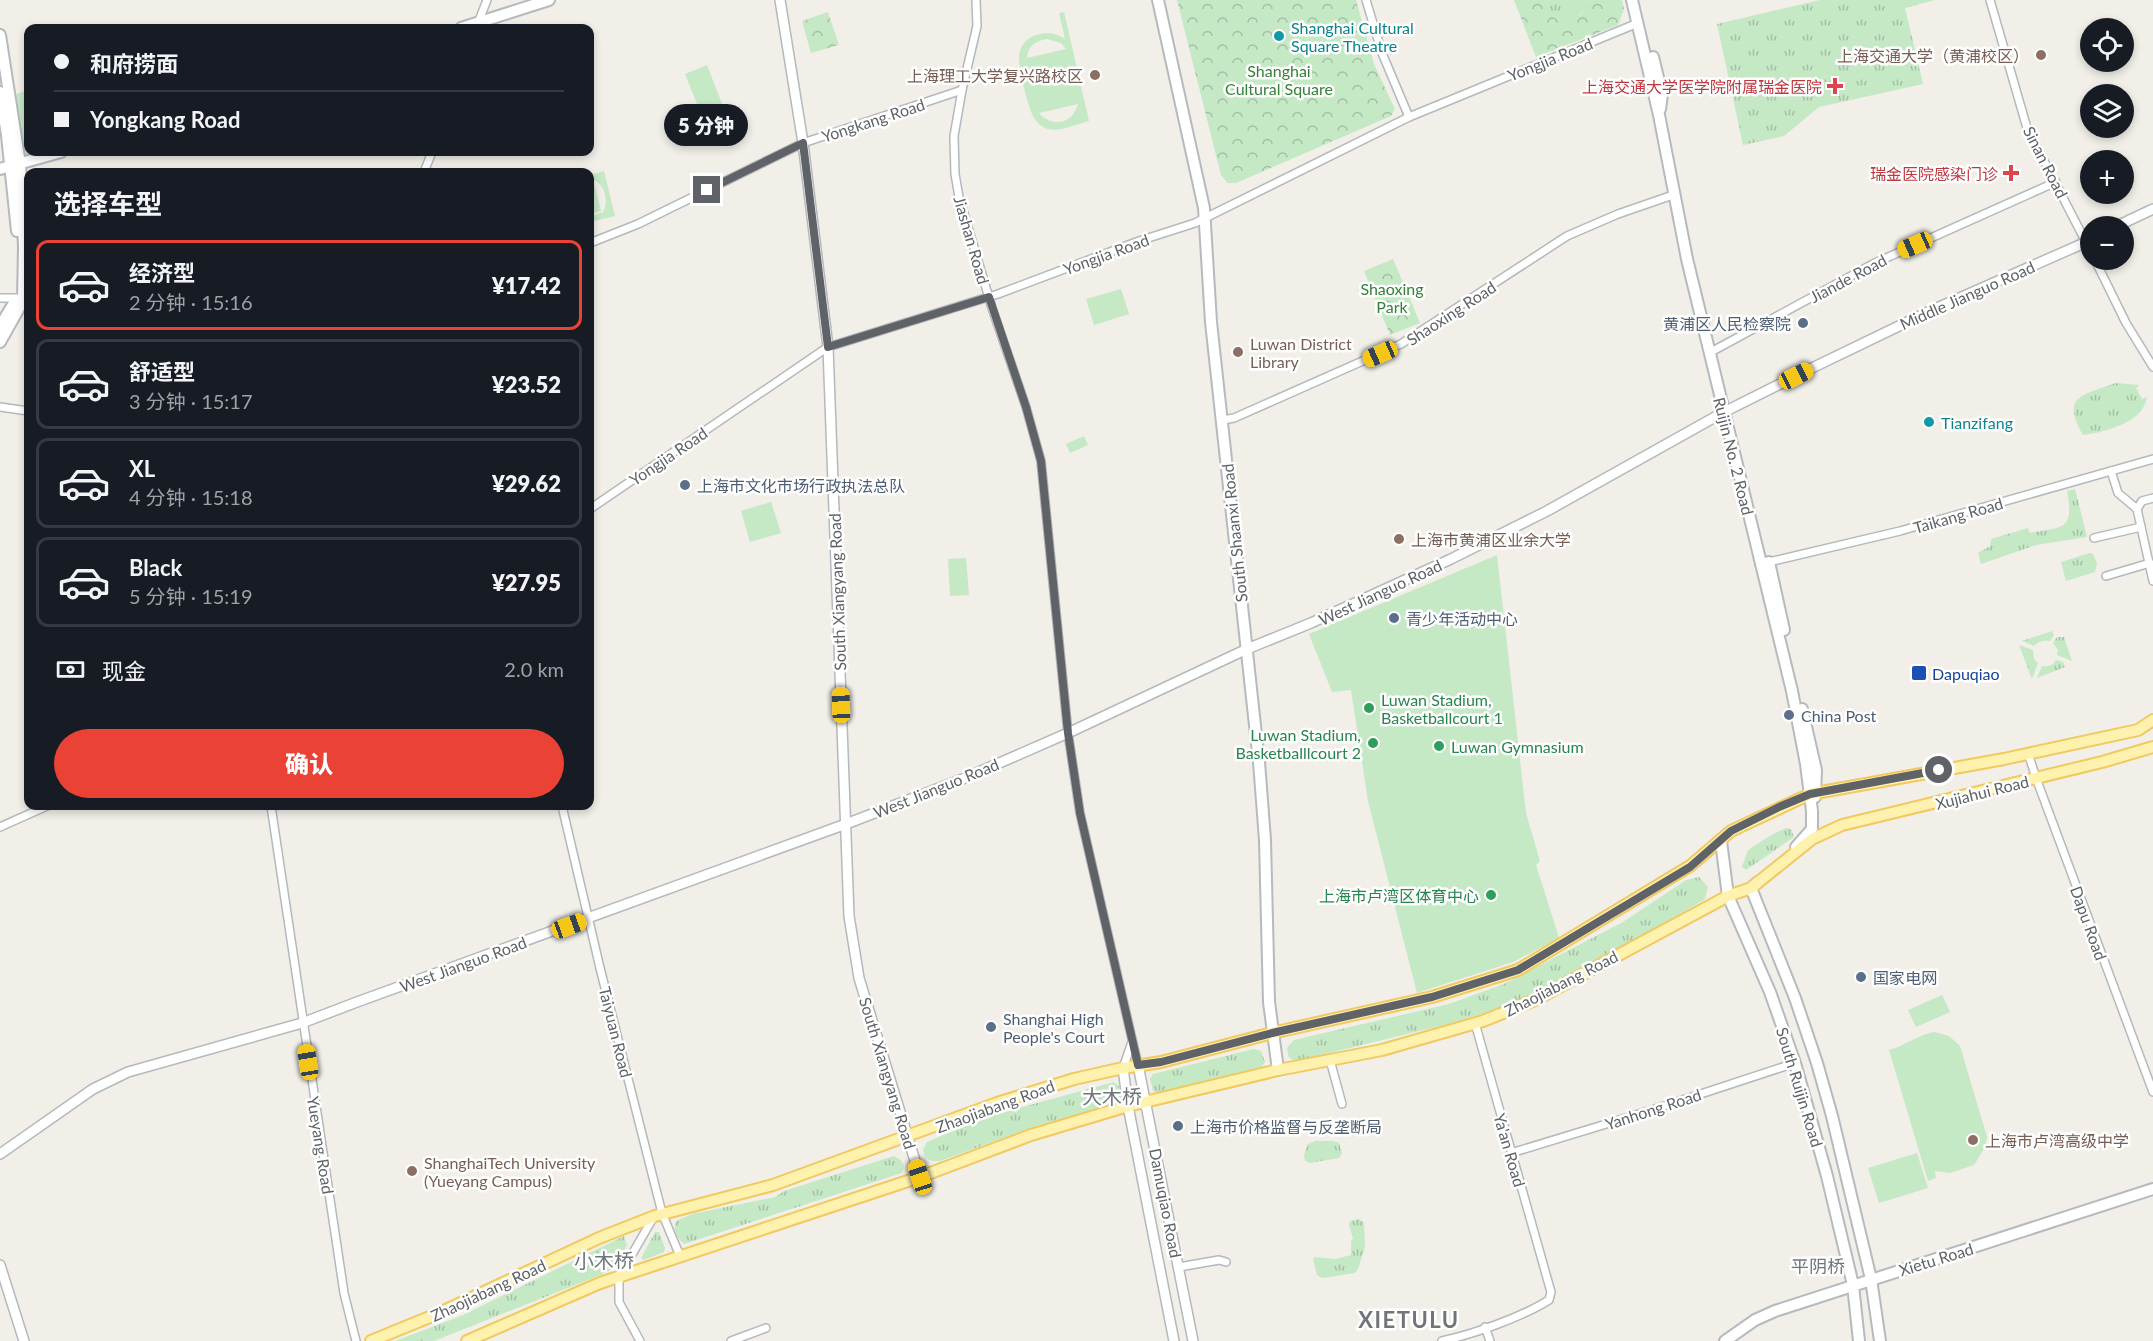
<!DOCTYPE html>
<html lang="zh">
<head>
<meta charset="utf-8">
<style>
	body { margin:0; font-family:Lato,"Noto Sans SC",sans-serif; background:#20242c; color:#f1f3f6; height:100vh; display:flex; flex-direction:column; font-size:22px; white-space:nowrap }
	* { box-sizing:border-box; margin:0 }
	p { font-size:20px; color:#9ea1a6 }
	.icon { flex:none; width:33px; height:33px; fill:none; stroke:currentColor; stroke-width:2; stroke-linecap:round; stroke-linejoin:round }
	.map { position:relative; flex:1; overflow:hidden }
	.panel { position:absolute; left:24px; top:168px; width:570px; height:642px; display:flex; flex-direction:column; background:#171b24; border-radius:12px; box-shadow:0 3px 9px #0003 }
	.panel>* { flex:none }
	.banner { position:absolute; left:24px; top:24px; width:570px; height:132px; border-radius:12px; box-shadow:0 3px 9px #0003; display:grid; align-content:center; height:132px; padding:0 30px; background:#171b24 }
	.controls { position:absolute; left:2080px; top:18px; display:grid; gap:12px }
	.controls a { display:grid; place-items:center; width:54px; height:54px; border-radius:50%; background:#171b24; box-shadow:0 3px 9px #0003; font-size:30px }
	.end { position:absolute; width:27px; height:27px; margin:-14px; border:8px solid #5f6368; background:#fff; box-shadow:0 0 0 3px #fff }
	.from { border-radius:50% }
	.bubble { position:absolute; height:42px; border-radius:21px; background:#171b24; box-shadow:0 3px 9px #0003; font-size:20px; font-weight:800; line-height:42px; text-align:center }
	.car { position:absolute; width:18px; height:36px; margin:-18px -9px; border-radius:8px; box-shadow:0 0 4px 2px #0007; background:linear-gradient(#f5c518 24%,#345 0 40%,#f5c518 0 76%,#345 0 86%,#f5c518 0) }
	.banner b { display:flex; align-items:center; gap:21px; height:57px; font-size:22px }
	.banner b+b { border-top:2px solid #363941 }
	.banner i { width:15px; height:15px; background:#f1f3f6 }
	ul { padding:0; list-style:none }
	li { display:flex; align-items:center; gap:18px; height:90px; margin:0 12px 9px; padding:0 18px; border:3px solid #363941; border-radius:12px }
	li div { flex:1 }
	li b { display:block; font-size:22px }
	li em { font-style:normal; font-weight:800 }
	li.selected { border-color:#ea4335 }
	li>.icon { width:54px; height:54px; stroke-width:1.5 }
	h2 { padding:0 30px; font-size:27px; line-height:72px }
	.pay { display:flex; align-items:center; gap:15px; height:66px; padding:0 30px; font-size:22px }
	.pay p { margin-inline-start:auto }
	.button { display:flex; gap:12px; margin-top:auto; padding:12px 30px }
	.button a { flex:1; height:69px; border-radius:36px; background:#ea4335; color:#fff; font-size:24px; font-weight:800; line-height:69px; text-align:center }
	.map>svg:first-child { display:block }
	.grass { fill:url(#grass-tufts) }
	.forest { fill:url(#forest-crowns) }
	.garden { fill:#c5e8c5; fill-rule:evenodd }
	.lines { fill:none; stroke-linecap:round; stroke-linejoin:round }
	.minor-casing { stroke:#b5b8bc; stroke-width:10 }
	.tertiary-casing { stroke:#b5b8bc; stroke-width:12 }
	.secondary-casing { stroke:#b6babf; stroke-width:14 }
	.primary-casing { stroke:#f2c960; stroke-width:14 }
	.minor { stroke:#fff; stroke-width:7 }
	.tertiary { stroke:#fff; stroke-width:9 }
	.secondary { stroke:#fff; stroke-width:10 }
	.primary { stroke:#fff2af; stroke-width:10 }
	.route { stroke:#5f6368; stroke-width:8 }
	.culture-dot { fill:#0f9aa8; stroke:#fff; stroke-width:2 }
	.education-dot { fill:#8d6e63; stroke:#fff; stroke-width:2 }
	.health-dot { fill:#e0444e; stroke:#fff; stroke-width:2 }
	.service-dot { fill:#5c6f8a; stroke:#fff; stroke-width:2 }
	.transit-dot { fill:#1a4fb4; stroke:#fff; stroke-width:2 }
	.leisure-dot { fill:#2e9e5b; stroke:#fff; stroke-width:2 }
	.labels { text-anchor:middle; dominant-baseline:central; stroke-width:5; stroke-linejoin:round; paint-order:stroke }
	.culture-label { font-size:16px; fill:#0d838f; stroke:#fff; text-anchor:start }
	.education-label { font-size:16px; fill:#785e54; stroke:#fff; text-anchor:start }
	.street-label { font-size:16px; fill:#5f6368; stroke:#fff }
	.park-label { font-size:16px; fill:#348238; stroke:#fff }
	.health-label { font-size:16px; fill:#be3a42; stroke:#fff; text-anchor:end }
	.service-label { font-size:16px; fill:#4e5e75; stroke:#fff; text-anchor:start }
	.transit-label { font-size:16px; fill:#164399; stroke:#fff; text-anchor:start }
	.leisure-label { font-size:16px; fill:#27864d; stroke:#fff; text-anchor:start }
	.neighbourhood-label { font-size:18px; fill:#70757a; stroke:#fff }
	.quarter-label { font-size:20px; fill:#70757a; stroke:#fff }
	.district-label { font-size:22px; font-weight:bold; letter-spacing:1.5px; fill:#70757a; stroke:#fff }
</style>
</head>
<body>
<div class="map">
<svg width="2153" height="1341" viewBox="0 0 2153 1341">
	<defs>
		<pattern id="grass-tufts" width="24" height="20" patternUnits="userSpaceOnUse" patternTransform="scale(1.5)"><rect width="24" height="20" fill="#c5e8c5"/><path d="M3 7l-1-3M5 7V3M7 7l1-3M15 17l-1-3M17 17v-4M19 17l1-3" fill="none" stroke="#a3c0a4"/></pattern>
		<pattern id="forest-crowns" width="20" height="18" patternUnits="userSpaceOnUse" patternTransform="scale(1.5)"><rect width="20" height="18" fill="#c5e8c5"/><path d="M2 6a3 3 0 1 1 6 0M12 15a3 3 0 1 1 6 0" fill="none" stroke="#a3c0a4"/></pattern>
	</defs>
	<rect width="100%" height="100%" fill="#f1efe8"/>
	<g class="grass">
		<polygon points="1544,0 1593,0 1593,1 1578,16 1559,20 1548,14"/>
		<polygon points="1820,0 1935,0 1905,8 1923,84 1819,107 1784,136 1743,145 1717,24"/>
		<path d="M2115,383l24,2 -3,3 6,11 5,-2c-1,5 -3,10 -6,14 -11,14 -41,22 -58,24 -22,-40 -1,-39 32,-52z"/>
		<path d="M2075,489l12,48 -51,8 -55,19 -3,-11 12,-7 1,-7 37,-11 2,5c32,-6 45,-2 37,-42z"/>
		<polygon points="2090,553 2093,554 2097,563 2095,572 2066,581 2061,562"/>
		<path d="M2052,631l2,4 -4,6c-7,-1 -11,0 -16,5l-12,-5z"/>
		<polygon points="2057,637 2064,637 2072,661 2057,655 2058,650 2053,643"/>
		<polygon points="2019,645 2033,650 2034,659 2038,663 2032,679"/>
		<path d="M2056,660l7,2 2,5 -28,11 5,-12c6,1 11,0 14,-6z"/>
		<polygon points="1786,828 1791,829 1794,837 1746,870 1742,867 1748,850 1771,835"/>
		<polygon points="1699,877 1708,887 1705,899 1635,941 1619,948 1608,959 1525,1001 1444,1025 1296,1061 1289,1058 1287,1048 1294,1040 1449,1004 1504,984 1623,922 1686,880"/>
		<polygon points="1254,1049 1261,1051 1265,1062 1261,1068 1158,1093 1153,1091 1150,1079 1153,1074"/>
		<polygon points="1114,1082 1119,1086 1120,1103 1039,1125 940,1161 932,1161 925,1157 923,1150 927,1142 986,1117"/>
		<polygon points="1315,1141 1334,1141 1339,1143 1342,1153 1339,1158 1310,1163 1305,1161 1304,1155 1308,1144"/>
		<path d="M894,1156l7,4 3,6 -2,7 -218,71c-8,-7 -11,-14 -8,-23l16,-7 83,-17 9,-6z"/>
		<polygon points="1359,1219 1364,1223 1365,1247 1358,1269 1355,1273 1322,1278 1317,1275 1313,1259 1315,1257 1335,1259 1351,1255 1351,1241 1353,1238 1349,1225 1350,1221"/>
		<polygon points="655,1232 659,1232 665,1248 664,1252 644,1260 641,1258"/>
		<polygon points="624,1236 627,1245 615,1267 603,1274 434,1341 395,1341 461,1316"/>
	</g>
	<g class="forest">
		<polygon points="1177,0 1356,0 1374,64 1395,109 1391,116 1236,183 1228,183 1221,175"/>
		<polygon points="1514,0 1544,0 1550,5 1548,14 1559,20 1566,11 1579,16 1593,0 1622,0 1624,9 1618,25 1536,57"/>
		<polygon points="828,12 839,45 811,53 802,21"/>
		<polygon points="1393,259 1420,323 1390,335 1364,271"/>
	</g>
	<g class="garden">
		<path d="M1064,12l25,109c-11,3 -30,11 -41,8 -6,-2 -11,-6 -14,-11 -6,-10 -15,-49 -15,-60 0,-24 30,-31 46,-19l-6,-26zM1047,39l14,4 5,6 -39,9c1,-13 9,-17 20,-19zM1078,104c-5,20 -26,24 -39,9z"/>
		<polygon points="707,65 727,117 706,126 685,74"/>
		<polygon points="28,90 28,152 42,152 23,157 16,94"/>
		<path d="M604,171l11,45 -25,6v-5l13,-5c6,-10 2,-25 -7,-31h-6v-6z"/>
		<polygon points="594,183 601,211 590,214 590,184"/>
		<polygon points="1121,289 1129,314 1094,325 1086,299"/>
		<polygon points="1084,436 1088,445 1070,453 1066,444"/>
		<polygon points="771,502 781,533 750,542 741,511"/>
		<polygon points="1497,555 1526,813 1540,861 1536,865 1559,938 1513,962 1417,993 1368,801 1351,690 1332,692 1309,634"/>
		<polygon points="966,558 969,595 950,596 948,559"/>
		<polygon points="1942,995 1950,1012 1916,1027 1908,1010"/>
		<path d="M1934,1032l15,4 11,10 27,91 -2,10 -11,18 -24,8 -15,-2 1,7 -8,3 -39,-131c16,-4 28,-15 45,-18z"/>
		<polygon points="1917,1153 1928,1188 1879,1203 1868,1168"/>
	</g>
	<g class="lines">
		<defs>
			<g id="minor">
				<polyline points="976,0 977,26 962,90 954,136 955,174 959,197 992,308 1026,407 1041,461 1068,733 1080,813 1138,1065"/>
				<polyline points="1366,0 1382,53 1409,117"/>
				<polyline points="1990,0 2027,128 2091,252"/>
				<polyline points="478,23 487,0"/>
				<polyline points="424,172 432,152"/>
				<polyline points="590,243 638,224 803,143 962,90"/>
				<polyline points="2095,260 2126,323 2153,367"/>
				<polyline points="0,298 17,298 28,304"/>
				<polyline points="1709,353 1875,263 2056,182"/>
				<polyline points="0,407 28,411"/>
				<polyline points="1223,420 1234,418 1401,344 1567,236 1618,214 1673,195"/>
				<polyline points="2111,471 2118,493 2137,509 2153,581"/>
				<polyline points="590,509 828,347 998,294 1139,241 1195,223 1409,117 1638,23"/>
				<polyline points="2137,509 2142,501 2153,498"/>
				<polyline points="2094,538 2141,527"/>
				<polyline points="1769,562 1900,531 2153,459"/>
				<polyline points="2106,576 2150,563"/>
				<polyline points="2028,753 2036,778 2153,1092"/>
				<polyline points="271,806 344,1293 356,1341"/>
				<polyline points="562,806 600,968 662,1213 680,1256"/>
				<polyline points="0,827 47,806"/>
				<polyline points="1330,1060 1342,1104"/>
				<polyline points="1123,1068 1132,1042"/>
				<polyline points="1511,1153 1652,1110 1795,1063"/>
				<polyline points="1179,1267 1219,1260 1226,1262"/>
				<polyline points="1485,1327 1490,1341"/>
				<polyline points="640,1341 619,1302 619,1277 653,1218"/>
				<polyline points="731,1341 766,1328"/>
				<path d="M1442,1341c32,-7 80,-24 107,-41l2,-8 -76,-269"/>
			</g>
			<g id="tertiary">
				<polyline points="780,0 803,143 828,347 849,916 859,978 920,1177"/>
				<polyline points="2117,226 2153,209"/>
				<polyline points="1138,1065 1193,1341"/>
				<polyline points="1123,1068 1128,1106 1174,1341"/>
				<polyline points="0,1154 93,1089 128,1072 302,1023 357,1002 846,824 965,778 1068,733 1247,649 1311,623 1451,559 1547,511 1724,412 1814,367 1930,311 2091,240"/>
				<polyline points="0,1265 24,1341"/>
			</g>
			<g id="secondary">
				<polyline points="1158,0 1204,208 1211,322 1259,762 1265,840 1269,1002 1278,1070"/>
				<polyline points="1632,0 1659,115 1687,259 1792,691 1806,764 1812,811 1812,829 1796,847"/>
				<polyline points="461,28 549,0"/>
				<polyline points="0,35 20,164 24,247 23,301 0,342"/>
				<polyline points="1653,57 1662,94 1660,109"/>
				<polyline points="0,92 7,135 17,231"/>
				<polyline points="0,169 61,152"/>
				<polyline points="0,326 14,303"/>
				<polyline points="1761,564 1769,562 1784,630"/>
				<polyline points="1802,709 1816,770 1815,797"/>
				<polyline points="1721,841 1728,896 1770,992 1795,1063 1827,1176 1853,1285 1859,1341"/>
				<polyline points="1758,882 1751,888 1795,998 1817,1063 1832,1116 1871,1279 1880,1341"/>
				<polyline points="1725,1341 1755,1320 1775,1311 2153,1189"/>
			</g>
			<g id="primary">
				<polyline points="371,1341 437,1314 599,1238 655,1216 773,1185 997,1103 1074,1079 1123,1068 1161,1062 1272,1033 1432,997 1518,970 1690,866 1731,831 1810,794 2004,759 2138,730 2153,720"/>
				<polyline points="467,1341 600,1283 920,1177 1031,1135 1128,1106 1278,1070 1382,1050 1483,1021 1535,1000 1728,896 1751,888 1812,839 1842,825 2102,762 2153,747"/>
			</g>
		</defs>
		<use href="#minor" class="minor-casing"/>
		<use href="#tertiary" class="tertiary-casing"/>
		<use href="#secondary" class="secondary-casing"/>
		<use href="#primary" class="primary-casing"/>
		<use href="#minor" class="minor"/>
		<use href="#tertiary" class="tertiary"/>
		<use href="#secondary" class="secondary"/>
		<use href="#primary" class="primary"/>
	</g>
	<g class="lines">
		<polyline class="route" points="707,190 803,143 828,347 989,297 1026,407 1041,461 1068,733 1080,813 1138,1065 1161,1062 1272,1033 1432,997 1518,970 1690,867 1731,831 1779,807 1810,794 1939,770"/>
	</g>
	<g class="culture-dot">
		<circle cx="1279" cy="36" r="6"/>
		<circle cx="1929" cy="422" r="6"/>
	</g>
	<g class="education-dot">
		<circle cx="2041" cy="55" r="6"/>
		<circle cx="1095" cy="75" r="6"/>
		<circle cx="1238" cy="352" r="6"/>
		<circle cx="1399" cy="539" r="6"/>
		<circle cx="1973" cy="1140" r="6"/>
		<circle cx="412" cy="1171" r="6"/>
	</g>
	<g class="health-dot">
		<path d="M1832 77h6v6h6v6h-6v6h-6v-6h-6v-6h6z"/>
		<path d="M2008 164h6v6h6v6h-6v6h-6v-6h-6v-6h6z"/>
	</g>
	<g class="service-dot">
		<circle cx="1803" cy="323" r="6"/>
		<circle cx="685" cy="485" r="6"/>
		<circle cx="1394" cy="618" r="6"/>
		<circle cx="1789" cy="715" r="6"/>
		<circle cx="1861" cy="977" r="6"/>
		<circle cx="991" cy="1027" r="6"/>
		<circle cx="1178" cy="1126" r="6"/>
	</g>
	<rect class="transit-dot" x="1911" y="665" width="16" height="16" rx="3"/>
	<g class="leisure-dot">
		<circle cx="1369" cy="708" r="6"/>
		<circle cx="1373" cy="743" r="6"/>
		<circle cx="1439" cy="746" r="6"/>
		<circle cx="1491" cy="895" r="6"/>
	</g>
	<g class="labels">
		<g class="culture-label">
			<text x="1291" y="27">Shanghai Cultural<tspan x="1291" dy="18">Square Theatre</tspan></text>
			<text x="1941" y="422">Tianzifang</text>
		</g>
		<g class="education-label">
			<text x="2029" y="55" text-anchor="end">上海交通大学（黄浦校区）</text>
			<text x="1083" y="75" text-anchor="end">上海理工大学复兴路校区</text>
			<text x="1250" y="343">Luwan District<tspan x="1250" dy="18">Library</tspan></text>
			<text x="1411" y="539">上海市黄浦区业余大学</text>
			<text x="1985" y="1140">上海市卢湾高级中学</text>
			<text x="424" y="1162">ShanghaiTech University<tspan x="424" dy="18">(Yueyang Campus)</tspan></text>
		</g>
		<g class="street-label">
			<text transform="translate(1550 59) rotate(-22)">Yongjia Road</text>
			<text transform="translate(873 120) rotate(-18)">Yongkang Road</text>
			<text transform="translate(2046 162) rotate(63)">Sinan Road</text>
			<text transform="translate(972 240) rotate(74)">Jiashan Road</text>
			<text transform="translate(1106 254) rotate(-20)">Yongjia Road</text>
			<text transform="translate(1848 278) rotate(-28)">Jiande Road</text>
			<text transform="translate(1967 295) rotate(-24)">Middle Jianguo Road</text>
			<text transform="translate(1451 313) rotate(-33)">Shaoxing Road</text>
			<text transform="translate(668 456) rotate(-34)">Yongjia Road</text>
			<text transform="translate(1734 456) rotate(76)">Ruijin No. 2 Road</text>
			<text transform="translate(1958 515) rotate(-16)">Taikang Road</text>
			<text transform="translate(1234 533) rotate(-96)">South Shaanxi Road</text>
			<text transform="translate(837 592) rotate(-92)">South Xiangyang Road</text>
			<text transform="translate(1380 592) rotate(-25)">West Jianguo Road</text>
			<text transform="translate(936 788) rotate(-22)">West Jianguo Road</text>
			<text transform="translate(1982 792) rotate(-14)">Xujiahui Road</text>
			<text transform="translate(2089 923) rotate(70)">Dapu Road</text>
			<text transform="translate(463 964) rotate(-20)">West Jianguo Road</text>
			<text transform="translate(1561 983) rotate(-27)">Zhaojiabang Road</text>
			<text transform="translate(616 1032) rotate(76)">Taiyuan Road</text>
			<text transform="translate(888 1073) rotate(73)">South Xiangyang Road</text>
			<text transform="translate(1800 1087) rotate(73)">South Ruijin Road</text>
			<text transform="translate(995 1106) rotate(-20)">Zhaojiabang Road</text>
			<text transform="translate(1653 1109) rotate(-18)">Yanhong Road</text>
			<text transform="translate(321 1145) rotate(81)">Yueyang Road</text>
			<text transform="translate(1510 1150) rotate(74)">Ya'an Road</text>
			<text transform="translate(1166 1203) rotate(79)">Damuqiao Road</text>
			<text transform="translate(1936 1259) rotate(-17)">Xietu Road</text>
			<text transform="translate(488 1290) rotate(-25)">Zhaojiabang Road</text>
		</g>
		<g class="park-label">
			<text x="1279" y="70">Shanghai<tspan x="1279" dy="18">Cultural Square</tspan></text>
			<text x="1392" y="288">Shaoxing<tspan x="1392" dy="18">Park</tspan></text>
		</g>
		<g class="health-label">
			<text x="1822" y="86">上海交通大学医学院附属瑞金医院</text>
			<text x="1998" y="173">瑞金医院感染门诊</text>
		</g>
		<g class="service-label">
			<text x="1791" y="323" text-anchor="end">黄浦区人民检察院</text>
			<text x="697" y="485">上海市文化市场行政执法总队</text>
			<text x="1406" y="618">青少年活动中心</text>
			<text x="1801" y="715">China Post</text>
			<text x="1873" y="977">国家电网</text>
			<text x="1003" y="1018">Shanghai High<tspan x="1003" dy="18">People's Court</tspan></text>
			<text x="1190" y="1126">上海市价格监督与反垄断局</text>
		</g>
		<g class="transit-label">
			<text x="1932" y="673">Dapuqiao</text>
		</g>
		<g class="leisure-label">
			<text x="1381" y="699">Luwan Stadium,<tspan x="1381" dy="18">Basketballcourt 1</tspan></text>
			<text x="1361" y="734" text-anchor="end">Luwan Stadium,<tspan x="1361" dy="18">Basketballlcourt 2</tspan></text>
			<text x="1451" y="746">Luwan Gymnasium</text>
			<text x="1479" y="895" text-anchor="end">上海市卢湾区体育中心</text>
		</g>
		<g class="neighbourhood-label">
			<text x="1818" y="1266">平阴桥</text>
		</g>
		<g class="quarter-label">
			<text x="1112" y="1096">大木桥</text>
			<text x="604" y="1260">小木桥</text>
		</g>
		<g class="district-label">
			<text x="1409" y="1319">XIETULU</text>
		</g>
	</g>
</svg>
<div class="controls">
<a><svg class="icon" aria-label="locate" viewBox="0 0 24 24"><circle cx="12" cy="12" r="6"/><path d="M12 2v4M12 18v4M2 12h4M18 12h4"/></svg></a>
<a><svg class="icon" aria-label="layers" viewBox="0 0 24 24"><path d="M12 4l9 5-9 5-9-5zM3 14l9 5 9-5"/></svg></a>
<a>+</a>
<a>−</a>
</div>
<i class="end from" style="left:1939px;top:770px"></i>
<i class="end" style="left:707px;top:190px"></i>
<div class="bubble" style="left:664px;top:104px;width:84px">5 分钟</div>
<i class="car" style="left:1915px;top:245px;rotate:246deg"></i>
<i class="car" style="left:1380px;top:354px;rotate:246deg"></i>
<i class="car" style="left:1796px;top:376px;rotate:63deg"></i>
<i class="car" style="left:841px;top:705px;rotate:358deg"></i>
<i class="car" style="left:569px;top:926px;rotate:70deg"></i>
<i class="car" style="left:308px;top:1062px;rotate:351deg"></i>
<i class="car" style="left:920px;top:1177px;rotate:342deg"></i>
<div class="banner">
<b><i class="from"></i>和府捞面</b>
<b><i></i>Yongkang Road</b>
</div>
<section class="panel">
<h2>选择车型</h2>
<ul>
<li class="selected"><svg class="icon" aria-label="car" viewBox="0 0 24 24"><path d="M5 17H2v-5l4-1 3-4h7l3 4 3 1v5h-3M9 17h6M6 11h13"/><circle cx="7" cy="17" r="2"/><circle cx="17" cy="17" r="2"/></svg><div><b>经济型</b><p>2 分钟 · 15:16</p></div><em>¥17.42</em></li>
<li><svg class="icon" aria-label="car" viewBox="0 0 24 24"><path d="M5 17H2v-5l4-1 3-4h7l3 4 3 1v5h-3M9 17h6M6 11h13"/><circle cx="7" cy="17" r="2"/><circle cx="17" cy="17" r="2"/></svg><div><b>舒适型</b><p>3 分钟 · 15:17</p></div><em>¥23.52</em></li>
<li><svg class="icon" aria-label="car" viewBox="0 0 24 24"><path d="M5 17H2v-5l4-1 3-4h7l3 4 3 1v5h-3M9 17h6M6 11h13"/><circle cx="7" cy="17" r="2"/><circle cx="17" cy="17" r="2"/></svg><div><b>XL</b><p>4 分钟 · 15:18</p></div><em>¥29.62</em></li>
<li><svg class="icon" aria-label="car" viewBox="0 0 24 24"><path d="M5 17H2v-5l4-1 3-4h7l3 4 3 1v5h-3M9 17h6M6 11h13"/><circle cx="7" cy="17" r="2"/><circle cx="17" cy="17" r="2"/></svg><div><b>Black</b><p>5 分钟 · 15:19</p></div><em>¥27.95</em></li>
</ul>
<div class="pay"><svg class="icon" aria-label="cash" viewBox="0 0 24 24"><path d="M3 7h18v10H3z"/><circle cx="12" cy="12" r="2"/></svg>现金<p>2.0 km</p></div>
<div class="button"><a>确认</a></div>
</section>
</div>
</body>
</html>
